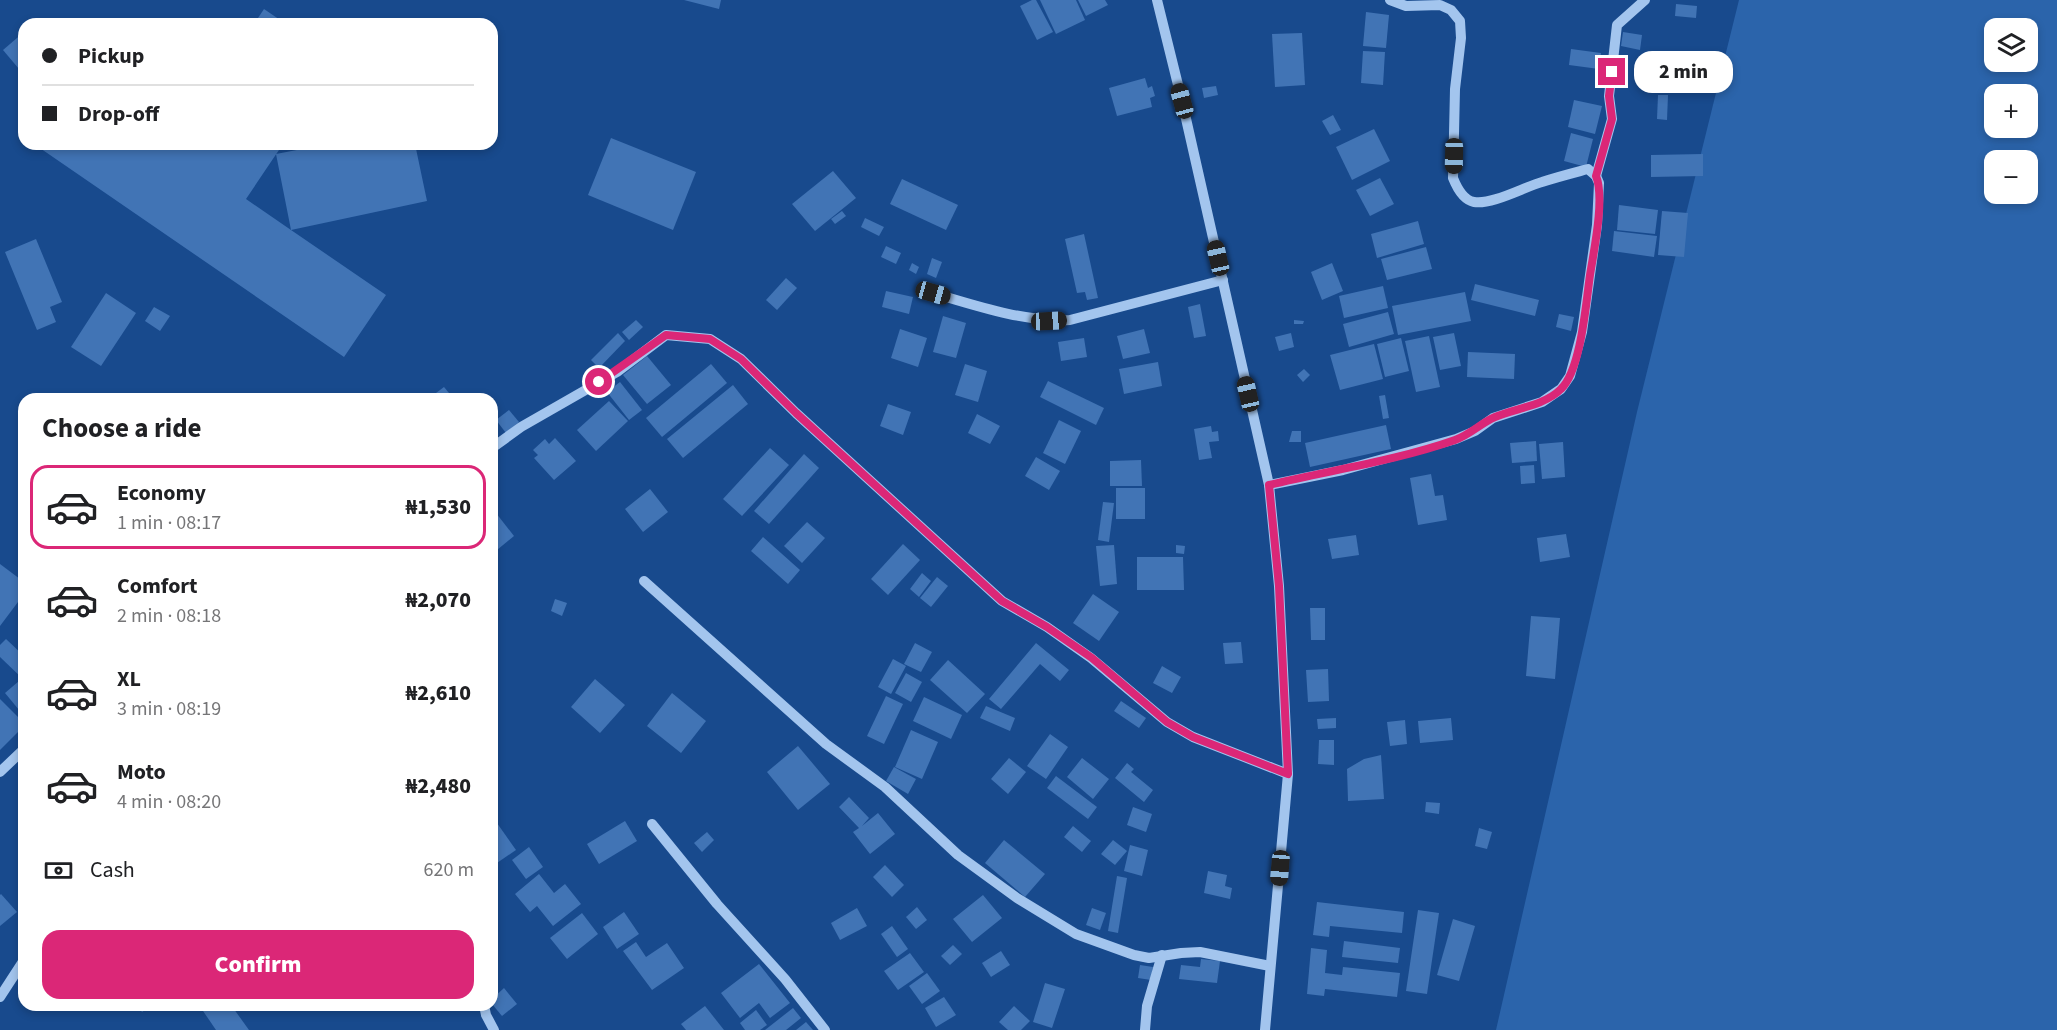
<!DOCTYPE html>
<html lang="en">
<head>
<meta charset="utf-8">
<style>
	body { margin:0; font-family:"Source Sans 3",sans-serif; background:#f2f2f2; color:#202124; height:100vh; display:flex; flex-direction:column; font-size:22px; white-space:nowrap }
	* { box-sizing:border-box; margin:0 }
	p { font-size:20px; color:#757577 }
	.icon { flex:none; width:33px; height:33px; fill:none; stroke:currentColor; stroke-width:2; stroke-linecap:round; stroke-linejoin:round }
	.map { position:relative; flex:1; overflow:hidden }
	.sheet { position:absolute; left:18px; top:393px; width:480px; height:618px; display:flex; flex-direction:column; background:#fff; border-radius:18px; box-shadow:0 3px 9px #0003 }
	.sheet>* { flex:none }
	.banner { position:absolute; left:18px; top:18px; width:480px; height:132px; border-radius:18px; box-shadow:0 3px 9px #0003; display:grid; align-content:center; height:132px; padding:0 24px; background:#fff }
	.fabs { position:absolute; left:1984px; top:18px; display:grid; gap:12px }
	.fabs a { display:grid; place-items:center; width:54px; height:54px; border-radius:12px; background:#fff; box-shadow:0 3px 9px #0003; font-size:30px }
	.end { position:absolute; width:27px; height:27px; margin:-14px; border:8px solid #db2777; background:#fff; box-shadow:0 0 0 3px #fff }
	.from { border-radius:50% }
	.bubble { position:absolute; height:42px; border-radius:18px; background:#fff; box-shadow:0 3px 9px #0003; font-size:20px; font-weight:800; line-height:42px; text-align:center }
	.car { position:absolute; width:18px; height:36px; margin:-18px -9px; border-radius:8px; box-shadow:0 0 4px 2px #0007; background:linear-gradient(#222 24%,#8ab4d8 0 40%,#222 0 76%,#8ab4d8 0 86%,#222 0) }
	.banner b { display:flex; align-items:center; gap:21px; height:57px; font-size:22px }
	.banner b+b { border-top:2px solid #e0e0e0 }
	.banner i { width:15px; height:15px; background:#202124 }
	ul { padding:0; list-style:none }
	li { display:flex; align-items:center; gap:18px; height:84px; margin:0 12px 9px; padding:0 12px; border:3px solid transparent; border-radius:18px }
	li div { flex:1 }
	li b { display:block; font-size:22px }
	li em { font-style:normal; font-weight:800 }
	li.active { border-color:#db2777 }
	li>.icon { width:54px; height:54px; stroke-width:1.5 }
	h2 { padding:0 24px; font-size:27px; line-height:72px }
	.pay { display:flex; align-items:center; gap:15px; height:66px; padding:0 24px; font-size:22px }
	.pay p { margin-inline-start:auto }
	.primary-button { display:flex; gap:12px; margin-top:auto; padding:12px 24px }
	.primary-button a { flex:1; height:69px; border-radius:18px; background:#db2777; color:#fff; font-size:24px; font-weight:800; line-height:69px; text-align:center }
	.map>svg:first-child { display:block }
	.green { fill:#2b64ab; fill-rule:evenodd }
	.building { fill:#4174b5 }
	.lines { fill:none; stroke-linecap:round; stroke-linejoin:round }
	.minor { stroke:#a3c5ee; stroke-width:10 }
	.route { stroke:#db2777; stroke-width:8 }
</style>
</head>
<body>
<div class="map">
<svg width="2057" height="1030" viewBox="0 0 2057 1030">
	<rect width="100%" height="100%" fill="#184a8d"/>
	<path class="green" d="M1739,0h318v1030h-561l141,-618zM1995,28h33v34h-33zM1995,94h33v34h-33zM1995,160h33v34h-33z"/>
	<g class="building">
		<polygon points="684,0 721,0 719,9"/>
		<polygon points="1032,0 1036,0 1053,32 1037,40 1020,6"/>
		<polygon points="1040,0 1076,0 1085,20 1056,34"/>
		<polygon points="1078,0 1105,0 1108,5 1086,16"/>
		<polygon points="1676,4 1697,6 1696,18 1675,16"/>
		<polygon points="264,9 286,24 254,24"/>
		<polygon points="1366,12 1389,15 1386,48 1363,46"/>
		<polygon points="24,32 24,65 19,69 3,50"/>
		<polygon points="1623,32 1642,35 1640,50 1621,46"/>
		<polygon points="1302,33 1305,85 1275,87 1272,34"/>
		<polygon points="1571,49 1601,53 1599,69 1569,65"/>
		<polygon points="1363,51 1385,52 1383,85 1361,83"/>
		<polygon points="1145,78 1148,88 1152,86 1155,96 1150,98 1152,107 1117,116 1109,88"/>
		<polygon points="1216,86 1218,95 1204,98 1202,88"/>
		<polygon points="1658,95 1668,95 1667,120 1657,119"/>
		<polygon points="1574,100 1602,106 1595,134 1568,127"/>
		<polygon points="1333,115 1341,130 1330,135 1322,121"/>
		<polygon points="1374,129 1390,161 1352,180 1336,147"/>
		<polygon points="1571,133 1593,139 1586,167 1564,161"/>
		<polygon points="611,138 696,172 673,230 588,195"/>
		<polygon points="34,144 283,144 246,199 291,230 276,154 328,144 415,144 427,201 291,230 386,295 344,357"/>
		<polygon points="1703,154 1703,176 1651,177 1651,155"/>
		<polygon points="833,171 856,198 815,231 792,204"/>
		<polygon points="1380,178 1394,204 1370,216 1356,190"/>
		<polygon points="902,179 958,205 946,230 890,204"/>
		<polygon points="1619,205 1658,210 1655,234 1617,230"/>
		<polygon points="842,211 846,216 835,224 831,219"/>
		<polygon points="1662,211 1688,213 1684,257 1658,255"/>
		<polygon points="865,218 884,227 879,236 861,227"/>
		<polygon points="1418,221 1424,244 1377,258 1371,234"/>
		<polygon points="1614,231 1657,236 1654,257 1612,251"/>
		<polygon points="1084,234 1098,298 1087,300 1085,292 1077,293 1065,239"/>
		<polygon points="36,239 62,302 50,307 56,322 37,330 5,252"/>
		<polygon points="886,246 901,253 896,264 881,257"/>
		<polygon points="1426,247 1432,269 1387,280 1381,259"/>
		<polygon points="932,258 942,262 936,278 927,274"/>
		<polygon points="912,263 919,267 916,274 909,270"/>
		<polygon points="1332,263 1343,291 1322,300 1311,272"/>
		<polygon points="786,278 797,288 777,310 766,300"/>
		<polygon points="1475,284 1539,300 1535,316 1471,300"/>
		<polygon points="1383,286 1388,308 1344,318 1339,296"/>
		<polygon points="886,291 913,297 909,314 882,307"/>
		<polygon points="1465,292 1471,321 1398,335 1392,306"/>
		<polygon points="106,293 136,313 101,366 71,347"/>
		<polygon points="1200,304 1206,336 1194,338 1188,307"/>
		<polygon points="154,307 170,316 160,331 145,321"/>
		<polygon points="1388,312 1394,334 1349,347 1343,324"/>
		<polygon points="1559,314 1574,317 1571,331 1556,327"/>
		<polygon points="943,316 966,323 956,358 933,352"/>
		<polygon points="636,320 643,327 629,340 622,332"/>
		<polygon points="1294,320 1304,321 1303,324 1294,324"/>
		<polygon points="900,329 927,338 918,367 891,358"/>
		<polygon points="1144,329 1150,353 1123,359 1117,336"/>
		<polygon points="618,333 625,341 599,368 591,360"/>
		<polygon points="1291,333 1294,347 1279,351 1275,337"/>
		<polygon points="1454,333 1461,366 1440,370 1433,337"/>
		<polygon points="1429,336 1440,387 1416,392 1405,341"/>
		<polygon points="1084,338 1087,357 1061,361 1058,342"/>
		<polygon points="1401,338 1409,371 1385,377 1377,344"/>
		<polygon points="1374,344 1383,379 1340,390 1330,355"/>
		<polygon points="1468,352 1515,354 1514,379 1467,377"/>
		<polygon points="647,356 671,385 647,404 623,375"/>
		<polygon points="1158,362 1162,386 1124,394 1119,369"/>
		<polygon points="711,364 727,383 662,437 646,418"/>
		<polygon points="965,364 987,371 978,402 955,395"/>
		<polygon points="1304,369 1310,375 1303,382 1297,375"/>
		<polygon points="1048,381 1104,408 1096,425 1040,397"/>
		<polygon points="620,382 642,410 629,420 607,392"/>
		<polygon points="733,385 748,404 683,458 667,439"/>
		<polygon points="444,387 454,399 428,399"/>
		<polygon points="1385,395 1389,418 1383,419 1379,396"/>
		<polygon points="609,401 628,421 596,451 577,430"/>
		<polygon points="888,404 911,412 903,435 880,426"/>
		<polygon points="509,410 519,422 506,433 496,420"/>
		<polygon points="977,414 1000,426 990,444 968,433"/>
		<polygon points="1059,420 1081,431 1065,464 1043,453"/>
		<polygon points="1386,425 1391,449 1310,467 1305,443"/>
		<polygon points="1211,426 1212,432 1218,431 1219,441 1209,442 1212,458 1199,460 1194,429"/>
		<polygon points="1292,431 1301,431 1301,442 1289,442"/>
		<polygon points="555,438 576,461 554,480 534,458 538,455 533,450 545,439 549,444"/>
		<polygon points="1536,441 1537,461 1512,463 1510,443"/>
		<polygon points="1563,442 1565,477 1542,479 1539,444"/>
		<polygon points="770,448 789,465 742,516 723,499"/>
		<polygon points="804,454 819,468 769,524 754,511"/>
		<polygon points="1036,457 1060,471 1049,490 1025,476"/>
		<polygon points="1141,460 1142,486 1110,486 1110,461"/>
		<polygon points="1534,465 1535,483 1521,484 1520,466"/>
		<polygon points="1431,474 1435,496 1443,495 1447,520 1418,525 1410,478"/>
		<rect x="1116" y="488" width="29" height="31"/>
		<polygon points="650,489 668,512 643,532 625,509"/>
		<polygon points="1103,502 1114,503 1109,542 1098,540"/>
		<polygon points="496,513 514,536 497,550 492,543 492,516"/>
		<polygon points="807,522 825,538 802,563 784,546"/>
		<polygon points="1566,534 1570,557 1540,562 1537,538"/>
		<polygon points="1356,535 1359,555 1332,559 1328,539"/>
		<polygon points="763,537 800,570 788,584 751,551"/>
		<polygon points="903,544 920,560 888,595 871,579"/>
		<polygon points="1114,545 1117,584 1100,586 1096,546"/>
		<polygon points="1176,545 1185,546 1184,554 1176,553"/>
		<polygon points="1137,557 1183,557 1184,590 1137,590"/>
		<polygon points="0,564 24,582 24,594 0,626"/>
		<polygon points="922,573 931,581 919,597 910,589"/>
		<polygon points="937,577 948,586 931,607 920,598"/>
		<polygon points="1093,594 1119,612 1099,641 1073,623"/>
		<polygon points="555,599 567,603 562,616 551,611"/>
		<polygon points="1310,608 1325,608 1325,640 1311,640"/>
		<polygon points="1531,616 1560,618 1555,679 1526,676"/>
		<polygon points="6,639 24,656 24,680 0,657 0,645"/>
		<polygon points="1241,642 1243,663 1225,664 1223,643"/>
		<polygon points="915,643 932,652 921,672 904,664"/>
		<polygon points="1036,643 1069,670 1060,681 1040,664 1001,709 989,699"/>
		<polygon points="893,659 906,666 891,694 878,687"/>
		<polygon points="948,660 985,694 967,713 930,680"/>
		<polygon points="1162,666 1181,677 1172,693 1153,683"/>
		<polygon points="1328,669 1329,701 1308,702 1306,670"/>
		<polygon points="906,673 922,682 911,702 895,693"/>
		<polygon points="595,679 625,705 600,733 571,707"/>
		<polygon points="19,681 24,687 24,716 5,693"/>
		<polygon points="672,693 706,721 681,753 647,726"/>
		<polygon points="886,696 903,704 884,744 867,736"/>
		<polygon points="924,697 962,715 951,739 913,721"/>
		<polygon points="0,699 24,723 24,726 0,750"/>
		<polygon points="1121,701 1146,718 1139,728 1114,711"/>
		<polygon points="986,706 1015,718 1010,731 980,718"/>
		<polygon points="1336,718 1336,728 1318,729 1317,719"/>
		<polygon points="1451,718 1453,740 1420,743 1418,721"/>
		<polygon points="1405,720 1407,744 1390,746 1387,722"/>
		<polygon points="911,730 938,742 922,779 895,767"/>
		<polygon points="1050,734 1068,747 1046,779 1027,766"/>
		<polygon points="1319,740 1334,740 1334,765 1318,764"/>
		<polygon points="798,746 830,784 798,810 767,772"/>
		<polygon points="1381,755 1384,799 1348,801 1347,769 1364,759"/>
		<polygon points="1009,758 1026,772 1008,794 991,779"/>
		<polygon points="1082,758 1109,779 1093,799 1067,777"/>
		<polygon points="1127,763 1134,769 1131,772 1153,790 1144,802 1115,778"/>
		<polygon points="894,767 916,779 908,794 886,781"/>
		<polygon points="1056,776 1097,807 1088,819 1047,788"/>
		<polygon points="849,797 869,818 862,826 878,813 895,834 870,854 853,832 859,828 839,807"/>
		<polygon points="1426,802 1440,803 1439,814 1425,812"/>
		<polygon points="1133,807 1152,814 1146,832 1127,825"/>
		<polygon points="492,816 516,850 494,865 492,863"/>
		<polygon points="625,821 637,841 599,864 587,844"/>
		<polygon points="1073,826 1091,841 1082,852 1064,837"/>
		<polygon points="1479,828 1492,832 1487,849 1475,846"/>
		<polygon points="707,832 714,840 702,852 694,843"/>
		<polygon points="1004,840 1045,874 1025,897 985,863"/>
		<polygon points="1113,840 1127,851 1115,865 1101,854"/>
		<polygon points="1130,845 1148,850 1142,876 1124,871"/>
		<polygon points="529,847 543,867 526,879 512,860"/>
		<polygon points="885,865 904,885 892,897 873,877"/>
		<polygon points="1208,871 1227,875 1225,886 1232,888 1230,899 1204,893"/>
		<polygon points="539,874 554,893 565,884 581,904 553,926 537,906 530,912 515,894"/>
		<polygon points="1117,876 1127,878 1118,933 1108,931"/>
		<polygon points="1,894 17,912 0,926 0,895"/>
		<polygon points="983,895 1002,918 972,942 953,919"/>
		<polygon points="1317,902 1404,912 1402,933 1330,926 1329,937 1313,935"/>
		<polygon points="917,907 927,920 916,929 906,917"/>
		<polygon points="857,908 867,926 840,940 831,923"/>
		<polygon points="1092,908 1106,913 1100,930 1086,925"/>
		<polygon points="1418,910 1439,913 1427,994 1406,991"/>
		<polygon points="624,912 639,934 617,949 603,927"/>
		<polygon points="582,913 598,934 567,959 550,938"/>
		<polygon points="1453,919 1475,926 1459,981 1437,975"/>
		<polygon points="892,926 908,949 897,957 881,934"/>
		<polygon points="1344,941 1400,948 1398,963 1342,957"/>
		<polygon points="636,942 646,957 667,943 684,968 652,990 623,951"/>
		<polygon points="953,945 962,954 950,965 941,956"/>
		<polygon points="1311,948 1327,950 1325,973 1342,975 1343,967 1400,973 1397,997 1325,989 1324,996 1307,994"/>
		<polygon points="1001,951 1010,965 991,977 982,963"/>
		<polygon points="910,953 924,972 898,990 884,971"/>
		<polygon points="1201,959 1220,961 1217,983 1179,979 1181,965 1200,967"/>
		<polygon points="759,964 790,1003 770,1018 759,1003 740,1018 721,993"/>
		<polygon points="1140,965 1153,967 1151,980 1138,978"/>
		<polygon points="927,973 940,991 922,1004 909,986"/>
		<polygon points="1045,983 1065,989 1052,1028 1033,1022"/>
		<polygon points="504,988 517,1004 502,1016 492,1004 492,999"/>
		<polygon points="944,997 956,1015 936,1027 925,1008"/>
		<polygon points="137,1005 152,1005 142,1012"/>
		<polygon points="205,1005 231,1005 249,1030 216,1030 201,1008"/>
		<polygon points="705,1006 724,1030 686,1030 681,1024"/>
		<polygon points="1014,1006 1030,1021 1021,1030 1008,1030 999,1022"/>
		<polygon points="793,1008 801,1018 786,1030 765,1030"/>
		<polygon points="756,1010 767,1025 760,1030 745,1030 740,1023"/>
		<polygon points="806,1022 813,1030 796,1030"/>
	</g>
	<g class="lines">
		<g class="minor">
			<polyline points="1157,0 1182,101 1269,485 1279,586 1288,774 1265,1030"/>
			<polyline points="1596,176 1612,119 1609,96 1617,25 1645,0"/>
			<path d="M933,293c44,13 91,29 137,27l153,-40"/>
			<polyline points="492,448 521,427 617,372 666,335 710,339 741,359 796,413 1002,601 1047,627 1091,658 1167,722 1193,737 1288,774"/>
			<path d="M1269,485l74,-15 113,-31 19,-8 18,-13 49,-16 19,-13 9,-13 12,-44 15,-107 2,-42 -3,-7 -8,-7c-15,4 -31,8 -46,13 -18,5 -50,23 -68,20 -11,-2 -17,-14 -21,-24l2,-89 6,-51 -1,-17 -9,-11 -11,-5 -34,1 -16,-6"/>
			<polyline points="644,581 826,744 885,787 958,855 1017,898 1076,934 1134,955 1149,958 1181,953 1200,952 1270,966"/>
			<polyline points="0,772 24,749"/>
			<polyline points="652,824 717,904 785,979 825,1030"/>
			<polyline points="0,997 24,960"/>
			<polyline points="484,1005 486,1015 494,1030"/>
			<polyline points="1145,1030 1147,1006 1162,955"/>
		</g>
	</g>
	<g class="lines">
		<path class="route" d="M599,382l67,-47 44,4 31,20 55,54 206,188 45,26 45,31 75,64 26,15 95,37 -9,-188 -10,-101c62,-15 126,-24 186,-45 16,-6 26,-17 40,-23 21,-9 49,-11 66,-28 20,-19 25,-86 29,-114 4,-25 15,-77 6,-99l16,-57 -3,-23 3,-24"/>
	</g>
</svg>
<div class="fabs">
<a><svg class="icon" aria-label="layers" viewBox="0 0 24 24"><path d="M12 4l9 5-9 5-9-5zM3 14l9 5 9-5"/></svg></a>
<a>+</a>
<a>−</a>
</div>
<i class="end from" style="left:599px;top:382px"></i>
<i class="end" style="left:1612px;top:72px"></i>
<div class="bubble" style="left:1634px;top:51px;width:99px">2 min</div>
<i class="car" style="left:1182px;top:101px;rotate:345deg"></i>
<i class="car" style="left:1454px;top:156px;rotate:181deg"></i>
<i class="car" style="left:1218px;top:258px;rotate:347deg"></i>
<i class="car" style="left:933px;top:293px;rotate:106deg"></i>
<i class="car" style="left:1049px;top:321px;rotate:87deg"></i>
<i class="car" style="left:1248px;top:394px;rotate:347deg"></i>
<i class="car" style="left:1280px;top:868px;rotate:185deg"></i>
<div class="banner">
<b><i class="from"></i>Pickup</b>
<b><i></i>Drop-off</b>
</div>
<section class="sheet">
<h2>Choose a ride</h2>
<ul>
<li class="active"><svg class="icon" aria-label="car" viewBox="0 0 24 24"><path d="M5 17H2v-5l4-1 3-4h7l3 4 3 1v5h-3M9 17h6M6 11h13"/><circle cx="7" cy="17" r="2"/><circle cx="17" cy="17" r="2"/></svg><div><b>Economy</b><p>1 min · 08:17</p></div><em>₦1,530</em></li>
<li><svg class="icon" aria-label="car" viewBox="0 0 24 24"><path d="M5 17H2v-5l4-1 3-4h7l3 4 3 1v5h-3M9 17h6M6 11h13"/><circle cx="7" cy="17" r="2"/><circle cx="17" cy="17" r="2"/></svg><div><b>Comfort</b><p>2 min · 08:18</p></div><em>₦2,070</em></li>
<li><svg class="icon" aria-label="car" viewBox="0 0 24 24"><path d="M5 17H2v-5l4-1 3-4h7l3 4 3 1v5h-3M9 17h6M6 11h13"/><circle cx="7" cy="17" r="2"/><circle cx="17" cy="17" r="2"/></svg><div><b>XL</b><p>3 min · 08:19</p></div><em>₦2,610</em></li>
<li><svg class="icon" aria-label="car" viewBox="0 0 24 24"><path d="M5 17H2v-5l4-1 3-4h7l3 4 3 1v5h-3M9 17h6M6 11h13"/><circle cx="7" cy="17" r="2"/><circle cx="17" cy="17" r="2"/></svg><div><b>Moto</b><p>4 min · 08:20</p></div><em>₦2,480</em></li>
</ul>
<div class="pay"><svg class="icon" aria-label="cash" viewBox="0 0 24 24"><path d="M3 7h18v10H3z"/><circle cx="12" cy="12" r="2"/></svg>Cash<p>620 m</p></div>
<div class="primary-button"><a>Confirm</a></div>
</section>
</div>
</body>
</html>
